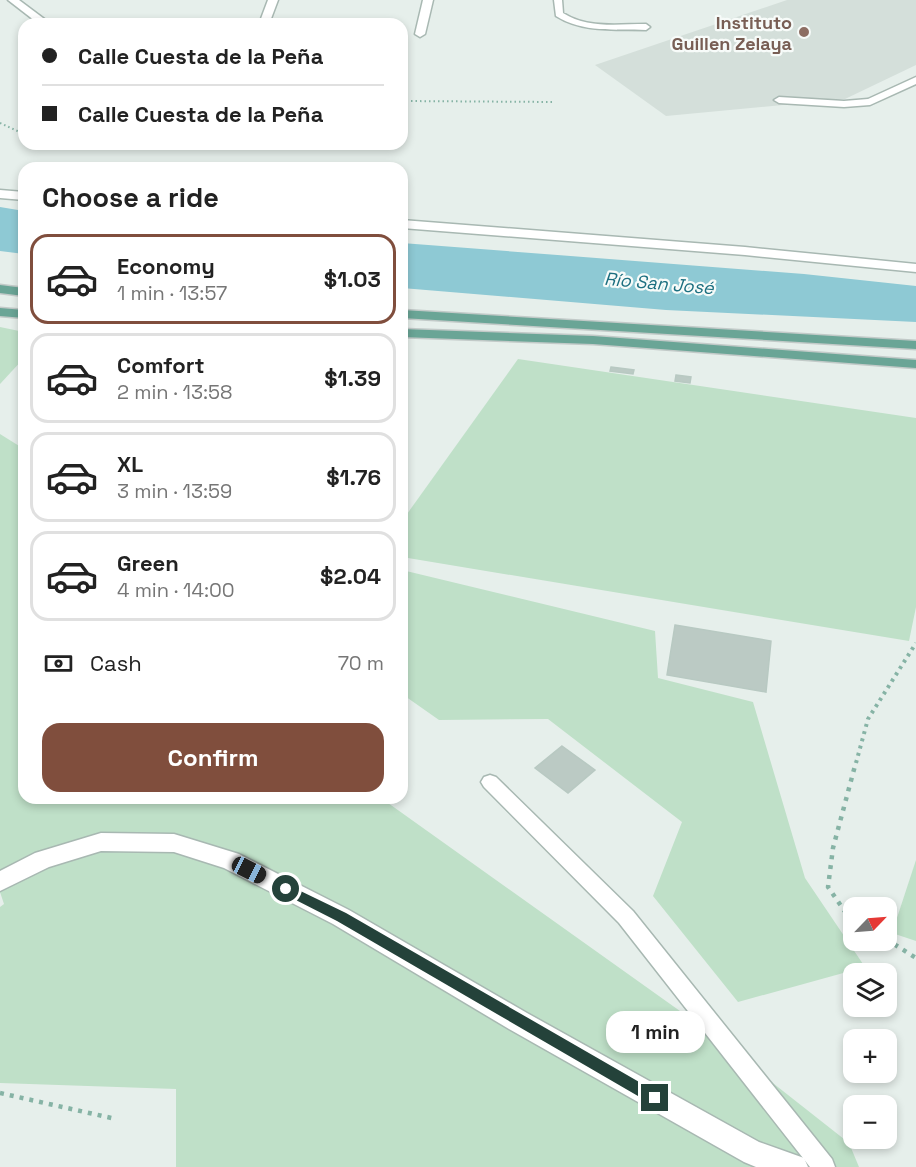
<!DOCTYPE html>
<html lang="en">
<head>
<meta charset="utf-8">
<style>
	body { margin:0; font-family:"Space Grotesk",sans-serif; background:#f2f2f2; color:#222; height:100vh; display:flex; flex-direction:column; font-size:22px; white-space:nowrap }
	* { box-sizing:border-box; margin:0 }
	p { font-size:20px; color:#767676 }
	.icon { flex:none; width:33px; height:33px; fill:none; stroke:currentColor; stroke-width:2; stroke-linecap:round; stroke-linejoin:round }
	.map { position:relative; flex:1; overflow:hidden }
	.side { position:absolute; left:18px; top:162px; width:390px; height:642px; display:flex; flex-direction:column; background:#fff; border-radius:18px; box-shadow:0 3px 9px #0003 }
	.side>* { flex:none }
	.banner { position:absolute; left:18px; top:18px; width:390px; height:132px; border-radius:18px; box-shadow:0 3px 9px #0003; display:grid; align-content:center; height:132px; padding:0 24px; background:#fff }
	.needle { width:39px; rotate:65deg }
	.tools { position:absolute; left:843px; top:897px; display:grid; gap:12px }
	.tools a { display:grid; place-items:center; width:54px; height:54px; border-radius:12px; background:#fff; box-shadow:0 3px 9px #0003; font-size:30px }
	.end { position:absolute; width:27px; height:27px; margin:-14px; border:8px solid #24423a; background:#fff; box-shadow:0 0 0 3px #fff }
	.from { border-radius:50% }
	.bubble { position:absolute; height:42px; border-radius:18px; background:#fff; box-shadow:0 3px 9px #0003; font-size:20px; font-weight:600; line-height:42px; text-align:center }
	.car { position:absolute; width:18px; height:36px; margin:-18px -9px; border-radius:8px; box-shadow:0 0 4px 2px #0007; background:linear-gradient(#222 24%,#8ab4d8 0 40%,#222 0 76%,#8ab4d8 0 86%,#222 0) }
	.banner b { display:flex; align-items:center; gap:21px; height:57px; font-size:22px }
	.banner b+b { border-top:2px solid #e0e0e0 }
	.banner i { width:15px; height:15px; background:#222 }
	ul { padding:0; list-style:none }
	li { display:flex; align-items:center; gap:18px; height:90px; margin:0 12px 9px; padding:0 12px; border:3px solid #e0e0e0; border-radius:18px }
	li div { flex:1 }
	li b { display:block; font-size:22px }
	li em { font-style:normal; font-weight:600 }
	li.on { border-color:#804e3d }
	li>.icon { width:54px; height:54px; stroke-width:1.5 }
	h2 { padding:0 24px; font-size:27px; line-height:72px }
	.pay { display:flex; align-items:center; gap:15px; height:66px; padding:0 24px; font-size:22px }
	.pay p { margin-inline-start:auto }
	.action { display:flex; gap:12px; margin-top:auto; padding:12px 24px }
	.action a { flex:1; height:69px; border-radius:18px; background:#804e3d; color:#fff; font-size:24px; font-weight:600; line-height:69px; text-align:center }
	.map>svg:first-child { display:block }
	.built { fill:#d4dfda }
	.green { fill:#bfe0c8 }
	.water { fill:#8ec9d4 }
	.building { fill:#bbcac4; stroke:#b8c9c2; stroke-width:1.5 }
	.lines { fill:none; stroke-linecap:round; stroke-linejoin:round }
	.service-casing { stroke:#a8b8b2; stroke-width:3 }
	.minor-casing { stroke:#a8b8b2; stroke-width:3 }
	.primary-casing { stroke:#c2cac8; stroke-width:3 }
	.path-far2 { stroke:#86b3a5; stroke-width:2; stroke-dasharray:1.5 3; stroke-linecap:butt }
	.path-far1 { stroke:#86b3a5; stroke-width:4; stroke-dasharray:3 4.5; stroke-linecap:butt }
	.path { stroke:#86b3a5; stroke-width:4.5; stroke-dasharray:4 6; stroke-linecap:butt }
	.service { fill:#fff; fill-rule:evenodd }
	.minor { fill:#fff; fill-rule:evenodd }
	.primary { fill:#6aa596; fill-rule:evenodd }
	.route { fill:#24423a }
	.education-dot { fill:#8d6e63; stroke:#f7fbf9; stroke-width:2 }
	.labels { text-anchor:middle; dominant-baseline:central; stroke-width:4.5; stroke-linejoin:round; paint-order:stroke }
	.far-education-label { font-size:18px; font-weight:bold; fill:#785e54; stroke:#f7fbf9; text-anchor:end }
	.far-water-label { font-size:18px; font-style:italic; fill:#1c6f80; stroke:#f7fbf9 }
</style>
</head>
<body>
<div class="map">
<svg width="916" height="1167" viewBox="0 0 916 1167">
	<rect width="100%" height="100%" fill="#e6efeb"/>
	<polygon class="built" points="787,0 916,0 916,65 845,99 666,116 595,65"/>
	<g class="green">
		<polygon points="0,327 24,332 24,358 0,384"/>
		<polygon points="518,359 916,418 916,607 909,641 402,557 402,521"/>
		<polygon points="0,434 24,449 24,798 381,798 694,1021 849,1143 859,1167 176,1167 176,1089 0,1083 0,907 4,904 0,892"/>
		<polygon points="402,570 655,631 658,678 753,702 805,878 865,967 738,1002 653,896 682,822 548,719 439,720 402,694"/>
		<polygon points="916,860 916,941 892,933"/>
	</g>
	<g class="water">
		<polygon points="0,207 24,211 24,254 0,251"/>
		<polygon points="402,243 804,274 916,286 916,322 666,310 402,288"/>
	</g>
	<g class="building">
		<polygon points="611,367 634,370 633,374 610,371"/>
		<polygon points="676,375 691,377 690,383 675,381"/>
		<polygon points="675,625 771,641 766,692 667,675"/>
		<polygon points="562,746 595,770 568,793 535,768"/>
	</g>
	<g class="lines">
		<defs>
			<g id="service">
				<path d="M554,0h8l1,13c25,16 55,11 83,11l4,3 -4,3c-31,-1 -63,3 -90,-14z"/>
				<polygon points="916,77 916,84 870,105 844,107 779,103 774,100 779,97 844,101 868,99"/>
				<polygon points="490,775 496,777 633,911 832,1159 835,1167 810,1167 619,923 484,787 481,782 484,777"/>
			</g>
			<g id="minor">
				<polygon points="8,0 19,0 51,24 39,24"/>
				<polygon points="268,0 278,0 269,24 259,24"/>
				<polygon points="423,0 433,0 425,34 420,37 415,34"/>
				<polygon points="0,190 24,192 24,200 0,198"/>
				<polygon points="402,220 745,247 916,264 916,272 745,255 402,228"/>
				<polygon points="101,833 174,834 239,854 349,910 527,1013 759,1142 804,1158 808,1167 756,1167 744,1162 509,1029 333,924 224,868 174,852 101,851 49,867 0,891 0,871 35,853"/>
			</g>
			<g id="primary">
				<polygon points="0,285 24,288 24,296 0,293"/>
				<polygon points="0,308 24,310 24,318 0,316"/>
				<polygon points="402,310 916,341 916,349 402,318"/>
				<polygon points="402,329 593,336 916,360 916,368 593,344 402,337"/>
			</g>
		</defs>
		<use href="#service" class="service-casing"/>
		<use href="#minor" class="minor-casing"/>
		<use href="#primary" class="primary-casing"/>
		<g class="path-far2">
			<polyline points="402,101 553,102"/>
			<polyline points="0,123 24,134"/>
		</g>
		<polyline class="path-far1" points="856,763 868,719 916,643"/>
		<g class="path">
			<polyline points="854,919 848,916 828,887 833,848 856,762"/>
			<polyline points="886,939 916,958"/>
			<polyline points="0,1093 116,1119"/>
		</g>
		<use href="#service" class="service"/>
		<use href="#minor" class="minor"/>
		<use href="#primary" class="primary"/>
	</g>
	<polygon class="route" points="286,884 346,913 660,1094 662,1098 660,1103 655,1105 650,1103 337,921 282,893 282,885"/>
	<circle class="education-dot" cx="804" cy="32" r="6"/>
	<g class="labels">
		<g class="far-education-label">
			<text x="792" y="22">Instituto<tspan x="792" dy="21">Guillen Zelaya</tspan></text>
		</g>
		<g class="far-water-label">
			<text transform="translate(659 283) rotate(5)">Río San José</text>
		</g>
	</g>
</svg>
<div class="tools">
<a><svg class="needle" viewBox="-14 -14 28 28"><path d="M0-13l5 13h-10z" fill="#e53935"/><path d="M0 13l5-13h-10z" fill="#767676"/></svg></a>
<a><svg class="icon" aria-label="layers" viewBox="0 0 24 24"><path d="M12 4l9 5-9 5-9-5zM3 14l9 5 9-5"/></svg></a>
<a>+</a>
<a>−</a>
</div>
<i class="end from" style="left:286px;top:889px"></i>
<i class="end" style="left:655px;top:1098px"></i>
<div class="bubble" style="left:606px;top:1011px;width:99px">1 min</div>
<i class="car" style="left:249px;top:870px;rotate:117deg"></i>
<div class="banner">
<b><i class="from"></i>Calle Cuesta de la Peña</b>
<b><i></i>Calle Cuesta de la Peña</b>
</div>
<section class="side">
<h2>Choose a ride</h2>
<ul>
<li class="on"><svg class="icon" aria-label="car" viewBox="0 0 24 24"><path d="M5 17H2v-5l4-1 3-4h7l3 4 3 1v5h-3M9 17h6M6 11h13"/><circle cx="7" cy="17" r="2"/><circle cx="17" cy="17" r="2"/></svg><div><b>Economy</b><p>1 min · 13:57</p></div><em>$1.03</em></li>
<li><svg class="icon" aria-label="car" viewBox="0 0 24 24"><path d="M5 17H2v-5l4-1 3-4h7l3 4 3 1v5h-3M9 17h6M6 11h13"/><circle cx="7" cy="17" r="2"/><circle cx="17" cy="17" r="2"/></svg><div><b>Comfort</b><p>2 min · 13:58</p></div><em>$1.39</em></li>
<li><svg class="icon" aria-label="car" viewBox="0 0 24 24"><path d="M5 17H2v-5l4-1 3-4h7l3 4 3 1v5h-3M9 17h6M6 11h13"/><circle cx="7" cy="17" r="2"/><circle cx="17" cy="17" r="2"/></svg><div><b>XL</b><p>3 min · 13:59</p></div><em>$1.76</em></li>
<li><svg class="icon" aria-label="car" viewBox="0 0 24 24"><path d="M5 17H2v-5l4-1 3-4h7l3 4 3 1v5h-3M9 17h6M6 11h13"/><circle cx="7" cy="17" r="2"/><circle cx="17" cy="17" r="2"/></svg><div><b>Green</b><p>4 min · 14:00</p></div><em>$2.04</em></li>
</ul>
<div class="pay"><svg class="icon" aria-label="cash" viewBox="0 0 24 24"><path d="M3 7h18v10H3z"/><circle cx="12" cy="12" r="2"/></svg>Cash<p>70 m</p></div>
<div class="action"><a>Confirm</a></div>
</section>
</div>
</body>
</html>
